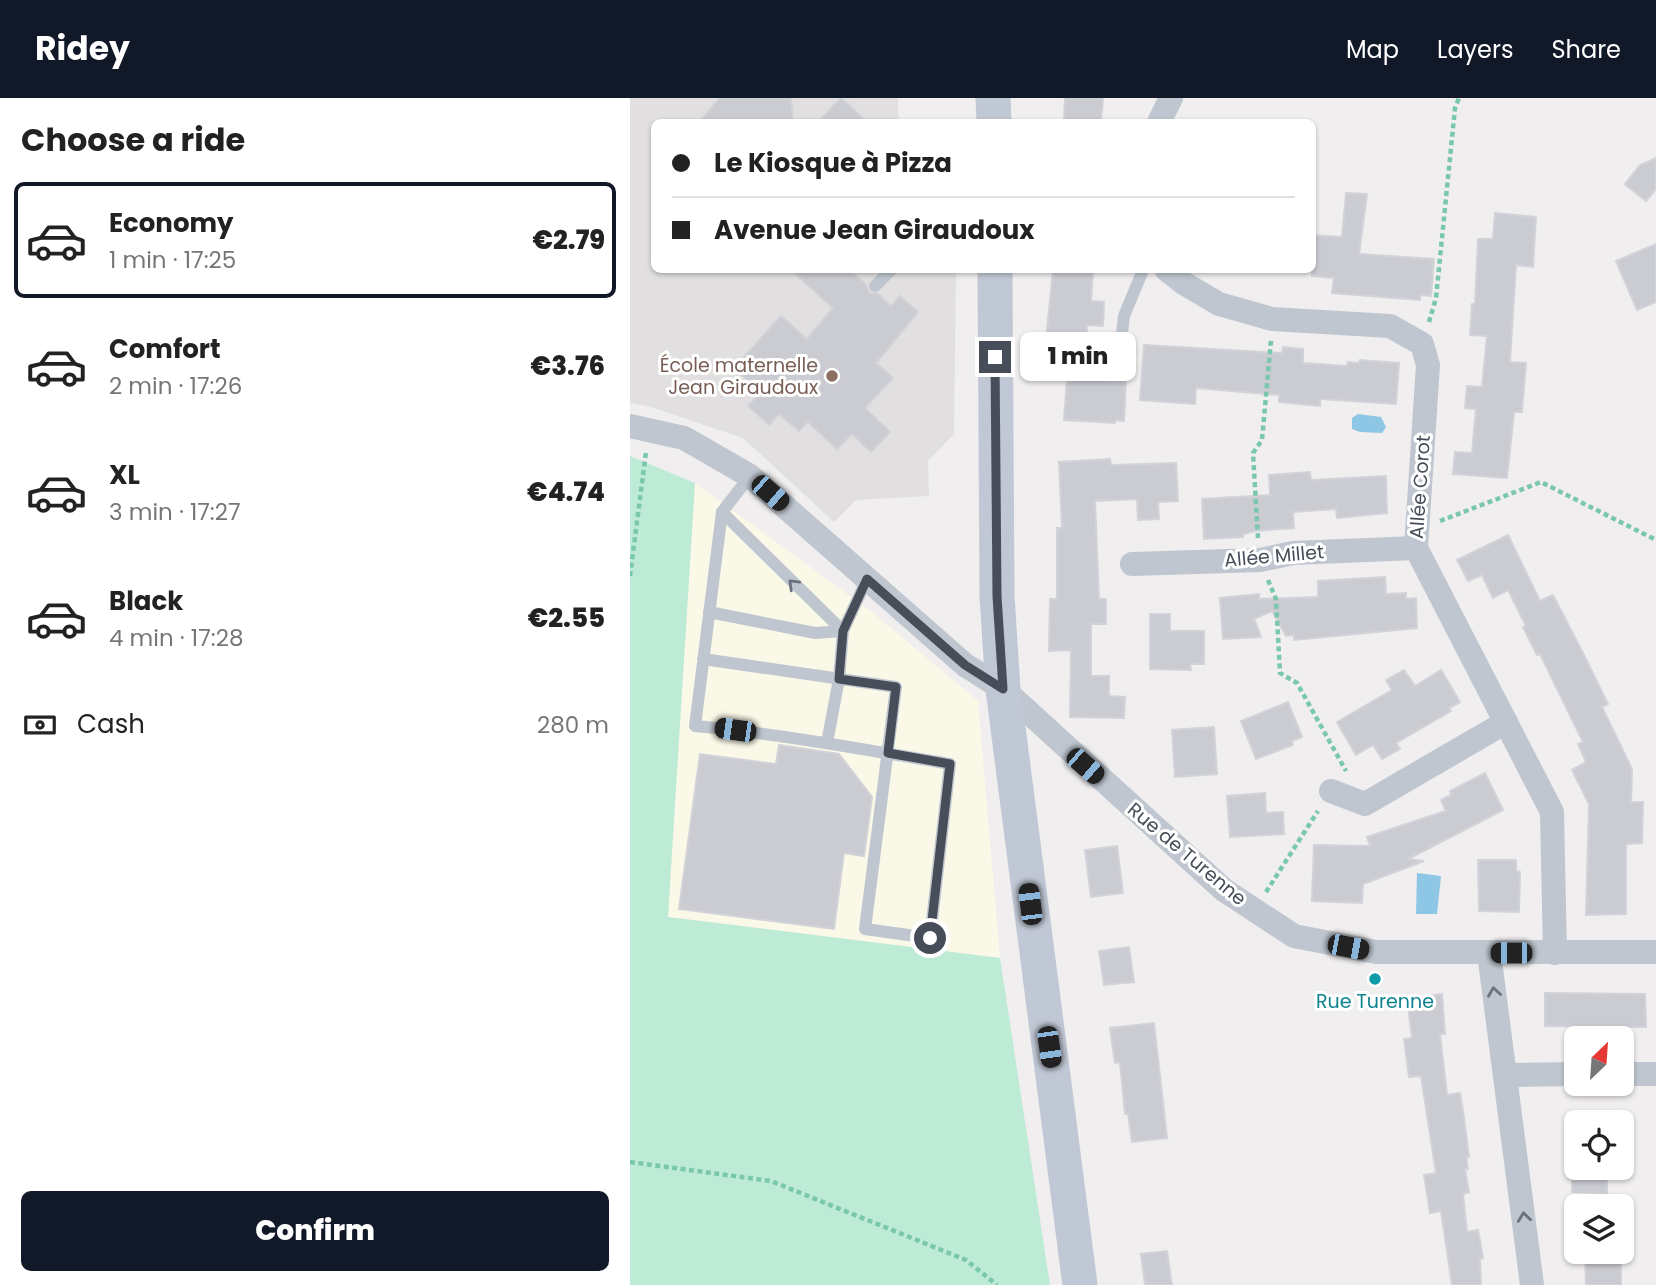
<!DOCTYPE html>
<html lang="en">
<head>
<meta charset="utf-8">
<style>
	body { margin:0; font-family:Poppins,sans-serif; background:#f2f2f2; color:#222; height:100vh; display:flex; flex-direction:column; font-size:26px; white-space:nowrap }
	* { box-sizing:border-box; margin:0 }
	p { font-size:23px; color:#767676 }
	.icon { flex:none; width:38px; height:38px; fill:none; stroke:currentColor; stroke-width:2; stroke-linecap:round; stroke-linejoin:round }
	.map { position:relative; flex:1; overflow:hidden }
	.drawer { display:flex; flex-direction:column; background:#fff; width:630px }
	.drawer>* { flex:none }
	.banner { position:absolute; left:21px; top:21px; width:665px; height:154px; border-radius:10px; box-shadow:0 2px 5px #0004; display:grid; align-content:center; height:154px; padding:0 21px; background:#fff }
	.needle { width:46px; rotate:25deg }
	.fabs { position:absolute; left:934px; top:928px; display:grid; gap:14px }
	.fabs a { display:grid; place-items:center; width:70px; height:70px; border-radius:10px; background:#fff; box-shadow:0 2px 5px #0004; font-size:35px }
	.end { position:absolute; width:32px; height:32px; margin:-16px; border:9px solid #474e5a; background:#fff; box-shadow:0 0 0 4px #fff }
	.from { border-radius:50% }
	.bubble { position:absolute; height:49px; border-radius:10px; background:#fff; box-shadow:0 2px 5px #0004; font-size:23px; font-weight:800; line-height:49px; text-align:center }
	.car { position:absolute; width:21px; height:42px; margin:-21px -10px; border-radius:9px; box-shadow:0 0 5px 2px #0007; background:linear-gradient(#222 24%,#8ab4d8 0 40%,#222 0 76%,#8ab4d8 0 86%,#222 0) }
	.banner b { display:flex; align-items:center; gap:24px; height:66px; font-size:26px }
	.banner b+b { border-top:2px solid #e0e0e0 }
	.banner i { width:18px; height:18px; background:#222 }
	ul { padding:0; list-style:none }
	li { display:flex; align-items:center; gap:21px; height:116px; margin:0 14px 10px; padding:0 7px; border:4px solid transparent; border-radius:10px }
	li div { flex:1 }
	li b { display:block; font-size:26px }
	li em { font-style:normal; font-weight:800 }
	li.selected { border-color:#111827 }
	li>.icon { width:63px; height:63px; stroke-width:1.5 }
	h2 { padding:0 21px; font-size:32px; line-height:84px }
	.pay { display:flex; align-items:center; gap:18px; height:77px; padding:0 21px; font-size:26px }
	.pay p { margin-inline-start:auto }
	.cta { display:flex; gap:14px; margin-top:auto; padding:14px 21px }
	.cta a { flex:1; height:80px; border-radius:10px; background:#111827; color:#fff; font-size:28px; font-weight:800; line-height:80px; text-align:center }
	header { display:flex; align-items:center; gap:42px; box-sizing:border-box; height:98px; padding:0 35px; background:#111827; color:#fff }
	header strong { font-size:33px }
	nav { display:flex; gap:38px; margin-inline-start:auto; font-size:24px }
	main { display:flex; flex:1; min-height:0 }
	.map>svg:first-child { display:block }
	.commercial { fill:#faf8e7 }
	.education { fill:#e1dfdf }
	.green { fill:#beebd6 }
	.water { fill:#8ec6e6 }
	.building { fill:#cbccd2; stroke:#d2d3d9; stroke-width:2 }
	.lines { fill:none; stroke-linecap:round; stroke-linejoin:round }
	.path { stroke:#79c7ac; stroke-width:4.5; stroke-dasharray:5 3.5; stroke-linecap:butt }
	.lane { stroke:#bfc6cf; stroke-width:12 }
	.street { stroke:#bfc6cf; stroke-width:24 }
	.secondary { stroke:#c1c8d5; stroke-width:35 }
	.oneway { stroke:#6b727d }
	.route { stroke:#474e5a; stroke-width:9 }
	.education-dot { fill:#8d6e63; stroke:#fff; stroke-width:2.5 }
	.culture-dot { fill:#0f9aa8; stroke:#fff; stroke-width:2.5 }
	.labels { text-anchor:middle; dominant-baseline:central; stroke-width:6; stroke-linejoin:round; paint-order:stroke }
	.education-label { font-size:19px; fill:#785e54; stroke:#fff; text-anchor:end }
	.street-label { font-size:19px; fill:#474e5a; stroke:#fff }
	.culture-label { font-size:19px; fill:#0d838f; stroke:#fff }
</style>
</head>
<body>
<header>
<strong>Ridey</strong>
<nav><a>Map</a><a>Layers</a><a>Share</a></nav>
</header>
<main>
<section class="drawer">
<h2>Choose a ride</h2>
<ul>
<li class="selected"><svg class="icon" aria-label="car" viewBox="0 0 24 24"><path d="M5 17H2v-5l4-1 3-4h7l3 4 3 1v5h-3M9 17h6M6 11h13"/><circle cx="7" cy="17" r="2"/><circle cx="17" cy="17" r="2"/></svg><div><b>Economy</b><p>1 min · 17:25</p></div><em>€2.79</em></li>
<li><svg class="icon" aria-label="car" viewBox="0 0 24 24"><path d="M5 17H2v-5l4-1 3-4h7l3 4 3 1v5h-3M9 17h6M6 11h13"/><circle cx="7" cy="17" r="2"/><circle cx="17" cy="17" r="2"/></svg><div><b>Comfort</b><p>2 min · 17:26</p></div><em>€3.76</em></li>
<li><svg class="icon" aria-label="car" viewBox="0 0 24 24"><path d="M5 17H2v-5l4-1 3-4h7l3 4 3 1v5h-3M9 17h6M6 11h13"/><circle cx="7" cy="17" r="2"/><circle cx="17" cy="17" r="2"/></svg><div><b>XL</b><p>3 min · 17:27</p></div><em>€4.74</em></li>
<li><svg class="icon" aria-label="car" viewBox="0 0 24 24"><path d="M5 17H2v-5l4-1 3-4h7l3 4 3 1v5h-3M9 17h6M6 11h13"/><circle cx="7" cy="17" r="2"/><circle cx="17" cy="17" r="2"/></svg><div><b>Black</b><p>4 min · 17:28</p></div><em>€2.55</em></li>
</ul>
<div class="pay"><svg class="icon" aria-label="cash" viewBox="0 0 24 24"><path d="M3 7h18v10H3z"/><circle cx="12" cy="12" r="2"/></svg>Cash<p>280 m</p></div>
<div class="cta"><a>Confirm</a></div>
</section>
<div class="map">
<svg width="1026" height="1187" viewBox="0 0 1026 1187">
	<rect width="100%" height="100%" fill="#f0eeee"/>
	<polygon class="commercial" points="65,385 242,514 348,603 370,860 38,819"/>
	<polygon class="education" points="0,0 268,0 268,19 274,24 24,24 24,172 326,172 324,336 298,363 299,398 226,402 204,424 113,340 21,309 0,305"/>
	<polygon class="green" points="0,358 65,385 38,819 370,860 420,1187 0,1187"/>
	<g class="water">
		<polygon points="728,316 751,319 756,329 752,335 730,334 722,331 722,320"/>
		<polygon points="787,775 811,778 807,816 786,816"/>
	</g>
	<g class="building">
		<polygon points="90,0 161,0 163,24 69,24"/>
		<polygon points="211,0 237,24 188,24"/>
		<polygon points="435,0 473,0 471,24 434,24"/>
		<polygon points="1026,60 1026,91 1016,103 995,86 1010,67"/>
		<polygon points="716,95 737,96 729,156 804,161 801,198 790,197 790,202 702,195 704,180 682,178 682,137 712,139"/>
		<polygon points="865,115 906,119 903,169 886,167 880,264 896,265 892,314 884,314 877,380 823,376 825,354 842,355 846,311 835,310 837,288 852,289 857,238 840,237 842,206 845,206 848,141 863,141"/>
		<polygon points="1026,146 1026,204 1007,212 986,163"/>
		<polygon points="161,172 220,172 236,186 239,195 248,196 261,208 270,198 288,214 246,265 263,280 235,310 260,334 241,354 222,336 207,351 178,324 169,333 149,316 139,327 118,308 131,294 104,270 151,218 177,241 203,210"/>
		<polygon points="423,172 463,172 461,203 474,204 473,228 457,227 456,252 415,251"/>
		<polygon points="514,247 652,255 653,249 673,251 673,265 717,268 718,264 729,265 730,262 769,265 766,306 690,301 690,308 649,304 649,297 566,290 565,306 510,302"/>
		<polygon points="437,281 496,283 494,323 485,322 485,325 434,322"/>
		<polygon points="480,361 481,367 546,365 548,403 528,404 529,421 508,422 507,401 465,403 469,501 476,501 476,526 461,526 461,578 479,578 479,598 495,599 494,620 440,619 441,552 419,553 420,501 427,501 427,430 432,430 429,364"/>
		<polygon points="680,374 681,382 756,378 757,415 707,420 706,411 663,414 664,430 625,433 613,436 613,439 574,441 572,401 640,397 639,377"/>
		<polygon points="878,437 910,503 923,497 955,559 978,606 972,609 1002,671 1001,704 1013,704 1012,745 996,746 996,816 956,817 959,706 942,672 956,664 948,646 953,644 910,556 907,557 893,529 896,528 878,492 863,500 852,477 838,483 827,462"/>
		<polygon points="755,479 756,496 776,495 776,501 786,500 787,530 664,542 664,537 656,538 642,513 624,521 631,539 593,541 590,500 629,496 629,501 688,499 688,483"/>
		<polygon points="520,516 540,516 540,533 574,533 574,566 560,566 561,572 520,571"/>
		<polygon points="774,572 785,588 811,572 830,604 819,610 821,613 766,645 770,651 752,661 743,647 726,657 707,624 762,592 756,582"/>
		<polygon points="658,604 672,639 662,643 663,647 626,661 611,623"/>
		<polygon points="584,629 587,676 545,679 542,632"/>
		<polygon points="149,647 209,656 242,699 234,758 214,755 204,831 49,811 70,656 146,666"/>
		<polygon points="855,675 873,712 778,761 794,763 733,786 732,805 682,803 684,747 740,748 737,739 816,713 811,702 821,697 820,693"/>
		<polygon points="635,695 636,715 653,714 654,736 600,739 597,698"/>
		<polygon points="487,748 493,795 461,799 455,752"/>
		<polygon points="848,762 886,762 886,773 890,774 889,814 849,813"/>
		<polygon points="499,849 504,884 474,887 469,853"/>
		<polygon points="915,895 1015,896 1016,929 915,928"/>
		<polygon points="812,896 815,936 810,936 817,997 830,995 833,1013 839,1059 836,1059 838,1071 835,1071 839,1094 833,1096 837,1134 848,1132 853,1160 850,1161 851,1187 822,1187 811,1113 800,1115 794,1077 806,1075 791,978 779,979 774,941 782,940 777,901"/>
		<polygon points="524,925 537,1040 502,1044 498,1016 495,1016 490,964 485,965 480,930"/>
		<polygon points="942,1069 977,1069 977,1095 942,1094"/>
		<polygon points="537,1153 542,1187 515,1187 511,1156"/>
		<polygon points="955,1153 980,1153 980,1160 991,1160 991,1187 956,1187"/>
	</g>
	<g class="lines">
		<g class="path">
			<polyline points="799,224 806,200 825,10 829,0"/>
			<polyline points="394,262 473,268"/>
			<polyline points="810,423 911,384 1026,442"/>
			<polyline points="628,440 623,355 632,342 641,242"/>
			<polyline points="0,478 16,354"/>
			<polyline points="638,482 646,501 650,575 667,585 716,673"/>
			<polyline points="636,794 688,713"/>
			<polyline points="0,1064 141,1083 336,1162 367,1187"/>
		</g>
		<g class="lane">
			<polyline points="245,188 261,172"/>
			<polyline points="488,269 494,218 513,172"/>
			<polyline points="92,414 213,533"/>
			<polyline points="79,514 185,535 213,533"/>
			<path d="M73,561l193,28 -31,242 65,9 20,-174c-84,-14 -169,-30 -255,-38l27,-214 28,-36"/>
			<polyline points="197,645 209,581 213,533 237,481"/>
		</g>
		<g class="street">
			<polyline points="529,24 541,0"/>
			<polyline points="537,172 555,186 589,206 642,221 760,228 792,246 798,267 786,450 922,714 925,855"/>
			<polyline points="0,328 54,340 120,378 335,567 373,591 594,792 664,838 746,854 1026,854"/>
			<polyline points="502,466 630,462 663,455 786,450"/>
			<polyline points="701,693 735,706 876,624"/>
			<polyline points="859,855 902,1187"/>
			<polyline points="992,976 1026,976"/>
			<polyline points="875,977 947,976"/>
		</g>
		<g class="secondary">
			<polyline points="363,0 364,24"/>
			<polyline points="365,172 367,498 373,591 450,1187"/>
		</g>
	</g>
	<defs><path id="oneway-chevron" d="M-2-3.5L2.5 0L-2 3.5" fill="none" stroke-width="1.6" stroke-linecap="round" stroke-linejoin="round" transform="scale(1.75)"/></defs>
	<g class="oneway">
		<use href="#oneway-chevron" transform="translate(163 486) rotate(-136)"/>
		<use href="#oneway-chevron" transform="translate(864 894) rotate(-98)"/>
		<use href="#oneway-chevron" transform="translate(894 1119) rotate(-97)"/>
	</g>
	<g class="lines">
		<polyline class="route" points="300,840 320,666 258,655 266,589 209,581 213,533 237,481 335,567 373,591 367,498 365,259"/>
	</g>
	<circle class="education-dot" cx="202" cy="278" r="7"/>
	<circle class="culture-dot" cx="745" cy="881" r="7"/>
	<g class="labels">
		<g class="education-label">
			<text x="188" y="267">École maternelle<tspan x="188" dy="22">Jean Giraudoux</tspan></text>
		</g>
		<g class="street-label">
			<text transform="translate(790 389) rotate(-86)">Allée Corot</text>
			<text transform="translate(644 458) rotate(-5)">Allée Millet</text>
			<text transform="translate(557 756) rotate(40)">Rue de Turenne</text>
		</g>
		<g class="culture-label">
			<text x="745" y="903">Rue Turenne</text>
		</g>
	</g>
</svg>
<div class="fabs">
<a><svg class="needle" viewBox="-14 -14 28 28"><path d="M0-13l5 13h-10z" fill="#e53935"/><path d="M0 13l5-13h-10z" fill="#767676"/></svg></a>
<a><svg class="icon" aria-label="locate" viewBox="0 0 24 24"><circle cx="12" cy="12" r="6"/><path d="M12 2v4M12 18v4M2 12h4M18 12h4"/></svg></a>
<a><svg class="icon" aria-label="layers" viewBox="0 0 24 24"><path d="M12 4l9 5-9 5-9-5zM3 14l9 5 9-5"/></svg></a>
</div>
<i class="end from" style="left:300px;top:840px"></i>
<i class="end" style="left:365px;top:259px"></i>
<div class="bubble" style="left:390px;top:234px;width:116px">1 min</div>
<i class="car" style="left:140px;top:395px;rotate:131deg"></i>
<i class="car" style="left:105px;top:632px;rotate:278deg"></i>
<i class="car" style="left:455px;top:668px;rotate:131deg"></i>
<i class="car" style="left:400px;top:806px;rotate:353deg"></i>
<i class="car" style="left:718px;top:849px;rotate:101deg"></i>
<i class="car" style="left:881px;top:855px;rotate:270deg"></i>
<i class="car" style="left:419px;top:949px;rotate:172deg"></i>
<div class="banner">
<b><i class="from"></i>Le Kiosque à Pizza</b>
<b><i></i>Avenue Jean Giraudoux</b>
</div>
</div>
</main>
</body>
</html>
